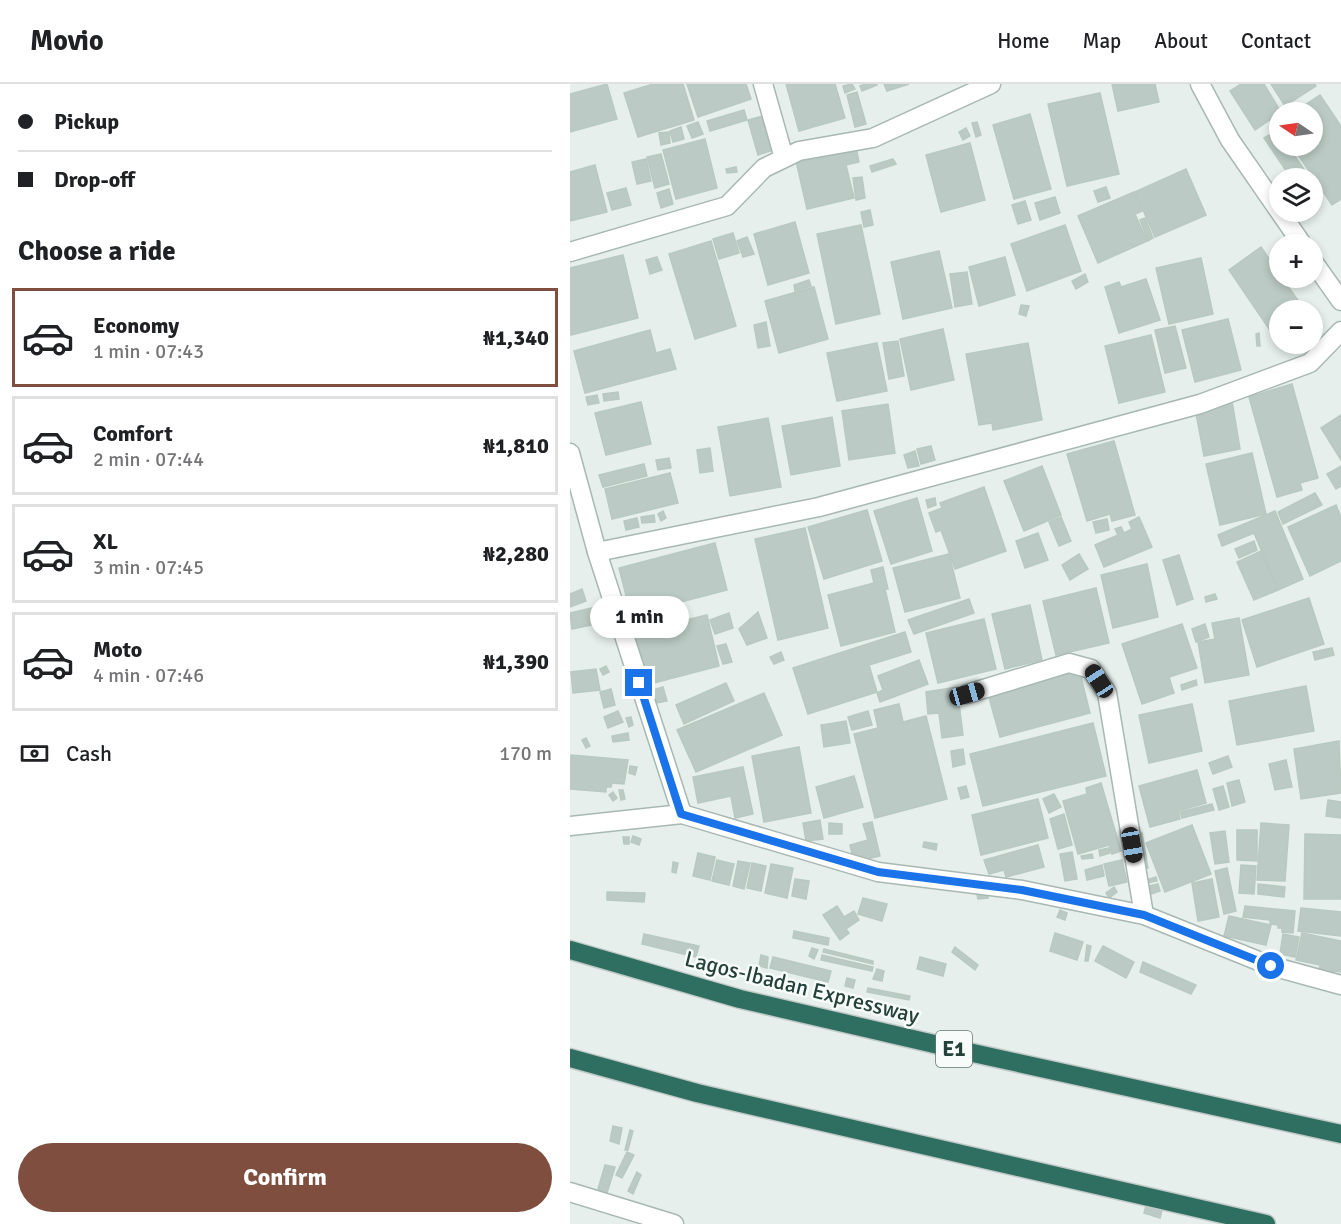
<!DOCTYPE html>
<html lang="en">
<head>
<meta charset="utf-8">
<style>
	body { margin:0; font-family:Signika,sans-serif; background:#f2f2f2; color:#202124; height:100vh; display:flex; flex-direction:column; font-size:22px; white-space:nowrap }
	* { box-sizing:border-box; margin:0 }
	p { font-size:20px; color:#757577 }
	.icon { flex:none; width:33px; height:33px; fill:none; stroke:currentColor; stroke-width:2; stroke-linecap:round; stroke-linejoin:round }
	.map { position:relative; flex:1; overflow:hidden }
	.details { display:flex; flex-direction:column; background:#fff; width:570px }
	.details>* { flex:none }
	.guide { display:grid; align-content:center; height:132px; padding:0 18px; background:#fff }
	.needle { width:39px; rotate:283deg }
	.controls { position:absolute; left:699px; top:18px; display:grid; gap:12px }
	.controls a { display:grid; place-items:center; width:54px; height:54px; border-radius:50%; background:#fff; box-shadow:0 3px 9px #0003; font-size:30px }
	.end { position:absolute; width:27px; height:27px; margin:-14px; border:8px solid #1a73e8; background:#fff; box-shadow:0 0 0 3px #fff }
	.from { border-radius:50% }
	.bubble { position:absolute; height:42px; border-radius:21px; background:#fff; box-shadow:0 3px 9px #0003; font-size:20px; font-weight:700; line-height:42px; text-align:center }
	.car { position:absolute; width:18px; height:36px; margin:-18px -9px; border-radius:8px; box-shadow:0 0 4px 2px #0007; background:linear-gradient(#222 24%,#8ab4d8 0 40%,#222 0 76%,#8ab4d8 0 86%,#222 0) }
	.guide b { display:flex; align-items:center; gap:21px; height:57px; font-size:22px }
	.guide b+b { border-top:2px solid #e0e0e0 }
	.guide i { width:15px; height:15px; background:#202124 }
	ul { padding:0; list-style:none }
	li { display:flex; align-items:center; gap:18px; height:99px; margin:0 12px 9px; padding:0 6px; border:3px solid #e0e0e0; border-radius:0px }
	li div { flex:1 }
	li b { display:block; font-size:22px }
	li em { font-style:normal; font-weight:700 }
	li.on { border-color:#7f4e3f }
	li>.icon { width:54px; height:54px; stroke-width:1.5 }
	h2 { padding:0 18px; font-size:27px; line-height:72px }
	.pay { display:flex; align-items:center; gap:15px; height:66px; padding:0 18px; font-size:22px }
	.pay p { margin-inline-start:auto }
	.action { display:flex; gap:12px; margin-top:auto; padding:12px 18px }
	.action a { flex:1; height:69px; border-radius:36px; background:#7f4e3f; color:#fff; font-size:24px; font-weight:700; line-height:69px; text-align:center }
	header { display:flex; align-items:center; gap:36px; box-sizing:border-box; height:84px; padding:0 30px; background:#fff; border-bottom:2px solid #e0e0e0 }
	header strong { font-size:28px }
	nav { display:flex; gap:33px; margin-inline-start:auto; font-size:21px }
	main { display:flex; flex:1; min-height:0 }
	.map>svg:first-child { display:block }
	.building { fill:#bbcac4; stroke:#b8c9c2; stroke-width:1.5 }
	.lines { fill:none; stroke-linecap:round; stroke-linejoin:round }
	.minor-casing { stroke:#a8b8b2; stroke-width:21 }
	.motorway-casing { stroke:#c2cac8; stroke-width:21 }
	.minor { stroke:#fff; stroke-width:18 }
	.motorway { stroke:#2f6f62; stroke-width:18 }
	.route { stroke:#1a73e8; stroke-width:8 }
	.labels { text-anchor:middle; dominant-baseline:central; stroke-width:5; stroke-linejoin:round; paint-order:stroke }
	.shield { fill:#f7fbf9; stroke:#637a73; stroke-width:1.5 }
	.shield-label { font-size:21px; font-weight:bold; fill:#24423a }
	.street-label { font-size:22px; fill:#24423a; stroke:#f7fbf9 }
</style>
</head>
<body>
<header>
<strong>Movio</strong>
<nav><a>Home</a><a>Map</a><a>About</a><a>Contact</a></nav>
</header>
<main>
<section class="details">
<div class="guide">
<b><i class="from"></i>Pickup</b>
<b><i></i>Drop-off</b>
</div>
<h2>Choose a ride</h2>
<ul>
<li class="on"><svg class="icon" aria-label="car" viewBox="0 0 24 24"><path d="M5 17H2v-5l4-1 3-4h7l3 4 3 1v5h-3M9 17h6M6 11h13"/><circle cx="7" cy="17" r="2"/><circle cx="17" cy="17" r="2"/></svg><div><b>Economy</b><p>1 min · 07:43</p></div><em>₦1,340</em></li>
<li><svg class="icon" aria-label="car" viewBox="0 0 24 24"><path d="M5 17H2v-5l4-1 3-4h7l3 4 3 1v5h-3M9 17h6M6 11h13"/><circle cx="7" cy="17" r="2"/><circle cx="17" cy="17" r="2"/></svg><div><b>Comfort</b><p>2 min · 07:44</p></div><em>₦1,810</em></li>
<li><svg class="icon" aria-label="car" viewBox="0 0 24 24"><path d="M5 17H2v-5l4-1 3-4h7l3 4 3 1v5h-3M9 17h6M6 11h13"/><circle cx="7" cy="17" r="2"/><circle cx="17" cy="17" r="2"/></svg><div><b>XL</b><p>3 min · 07:45</p></div><em>₦2,280</em></li>
<li><svg class="icon" aria-label="car" viewBox="0 0 24 24"><path d="M5 17H2v-5l4-1 3-4h7l3 4 3 1v5h-3M9 17h6M6 11h13"/><circle cx="7" cy="17" r="2"/><circle cx="17" cy="17" r="2"/></svg><div><b>Moto</b><p>4 min · 07:46</p></div><em>₦1,390</em></li>
</ul>
<div class="pay"><svg class="icon" aria-label="cash" viewBox="0 0 24 24"><path d="M3 7h18v10H3z"/><circle cx="12" cy="12" r="2"/></svg>Cash<p>170 m</p></div>
<div class="action"><a>Confirm</a></div>
</section>
<div class="map">
<svg width="771" height="1140" viewBox="0 0 771 1140">
	<rect width="100%" height="100%" fill="#e6efeb"/>
	<g class="building">
		<polygon points="37,0 47,35 0,48 0,10"/>
		<polygon points="83,0 113,0 124,36 68,53 54,9"/>
		<polygon points="117,0 176,0 181,15 128,33"/>
		<polygon points="216,0 265,0 275,34 229,47"/>
		<polygon points="282,0 285,5 275,9 273,2"/>
		<polygon points="295,0 306,0 307,1 292,7 290,2"/>
		<polygon points="314,0 339,0 317,7"/>
		<polygon points="542,0 585,0 589,18 548,27"/>
		<polygon points="671,0 694,0 711,28 685,46 660,7"/>
		<polygon points="701,0 745,0 746,2 715,22"/>
		<polygon points="287,8 296,40 285,43 277,11"/>
		<polygon points="530,9 549,90 497,102 478,20"/>
		<polygon points="750,11 771,42 771,115 762,121 722,62 742,62 742,28 724,28"/>
		<polygon points="174,26 177,36 140,47 137,37"/>
		<polygon points="460,30 481,105 444,115 423,41"/>
		<polygon points="193,32 203,66 188,71 178,36"/>
		<polygon points="128,38 133,50 122,54 117,42"/>
		<polygon points="407,38 411,51 406,53 402,39"/>
		<polygon points="111,43 114,55 103,58 100,47"/>
		<polygon points="396,44 400,52 393,56 389,48"/>
		<polygon points="708,46 710,62 718,62 740,94 721,94 694,54"/>
		<polygon points="99,48 100,59 91,61 89,49"/>
		<polygon points="135,55 147,104 106,115 93,66"/>
		<polygon points="400,59 415,116 371,128 356,71"/>
		<polygon points="286,63 289,78 276,81 284,114 237,125 226,77"/>
		<polygon points="91,70 99,100 85,104 77,73"/>
		<polygon points="76,75 81,97 67,100 62,78"/>
		<polygon points="323,75 326,80 302,88 300,82"/>
		<polygon points="25,81 37,128 0,137 0,88"/>
		<polygon points="166,83 167,88 157,89 156,85"/>
		<polygon points="616,85 636,131 585,153 565,108"/>
		<polygon points="292,93 295,114 286,116 283,94"/>
		<polygon points="536,103 540,114 528,118 524,107"/>
		<polygon points="56,104 61,121 42,126 37,109"/>
		<polygon points="99,105 103,120 91,124 87,109"/>
		<polygon points="564,108 572,127 565,130 577,157 528,179 508,132"/>
		<polygon points="485,113 490,129 470,136 465,119"/>
		<polygon points="455,117 461,136 448,140 442,121"/>
		<polygon points="300,126 303,141 294,143 291,128"/>
		<polygon points="575,134 583,154 578,157 570,136"/>
		<polygon points="225,138 239,189 198,201 184,150"/>
		<polygon points="291,141 310,230 266,240 247,150"/>
		<polygon points="495,141 511,187 457,207 441,160"/>
		<polygon points="163,149 169,169 149,175 143,155"/>
		<polygon points="177,153 184,170 173,173 167,157"/>
		<polygon points="141,157 166,242 125,255 99,170"/>
		<polygon points="691,163 710,190 710,194 712,194 735,226 710,226 710,260 712,260 710,261 659,186"/>
		<polygon points="369,167 382,224 333,235 321,178"/>
		<polygon points="53,171 68,234 1,251 0,184"/>
		<polygon points="87,173 92,186 80,190 76,176"/>
		<polygon points="435,173 445,211 409,222 399,183"/>
		<polygon points="631,174 643,230 599,240 586,184"/>
		<polygon points="397,188 402,220 385,223 380,190"/>
		<polygon points="515,190 518,198 506,205 502,197"/>
		<polygon points="576,195 590,236 549,249 535,203 549,198 551,203"/>
		<polygon points="239,196 241,202 225,207 224,201"/>
		<polygon points="244,203 258,255 209,269 195,217"/>
		<polygon points="451,221 459,222 456,232 449,230"/>
		<polygon points="658,235 671,286 625,298 612,246"/>
		<polygon points="196,238 200,262 188,264 184,241"/>
		<polygon points="605,242 616,284 595,289 585,246"/>
		<polygon points="373,245 384,296 341,306 330,255"/>
		<polygon points="80,246 86,269 100,265 106,285 15,309 4,267"/>
		<polygon points="689,249 690,262 687,262 686,250"/>
		<polygon points="581,251 595,308 549,319 535,262"/>
		<polygon points="328,257 334,292 319,295 313,259"/>
		<polygon points="307,259 317,307 267,317 257,269"/>
		<polygon points="458,259 472,336 423,346 422,339 409,341 396,270"/>
		<polygon points="722,300 748,394 730,399 732,406 707,413 679,313"/>
		<polygon points="48,308 49,315 34,317 33,310"/>
		<polygon points="27,311 29,319 18,321 16,313"/>
		<polygon points="662,317 670,365 634,372 625,324"/>
		<polygon points="71,318 81,360 36,371 25,329"/>
		<polygon points="318,320 325,369 279,376 272,327"/>
		<polygon points="771,331 771,376 751,344"/>
		<polygon points="262,333 270,382 221,391 212,342"/>
		<polygon points="198,334 211,403 160,412 148,343"/>
		<polygon points="544,357 565,431 542,437 540,430 517,437 497,370"/>
		<polygon points="361,362 365,376 351,380 347,365"/>
		<polygon points="140,364 143,387 130,389 127,366"/>
		<polygon points="345,367 349,382 338,384 334,371"/>
		<polygon points="682,369 696,430 650,441 636,380"/>
		<polygon points="99,374 101,384 88,386 86,376"/>
		<polygon points="74,380 77,392 33,403 29,391"/>
		<polygon points="472,382 491,431 454,447 434,397"/>
		<polygon points="771,382 771,402 766,405 757,390"/>
		<polygon points="100,389 108,419 42,435 35,405"/>
		<polygon points="414,403 436,467 385,485 371,446 366,448 359,429 372,424 370,419"/>
		<polygon points="745,409 752,421 713,440 708,428"/>
		<polygon points="347,414 362,467 321,480 304,427"/>
		<polygon points="365,414 366,421 358,424 356,416"/>
		<polygon points="766,421 771,433 771,477 740,492 718,443"/>
		<polygon points="297,426 312,477 254,495 238,443"/>
		<polygon points="93,427 96,434 91,437 88,430"/>
		<polygon points="705,427 733,495 708,506 684,449 652,462 648,451"/>
		<polygon points="84,431 85,438 72,439 71,433"/>
		<polygon points="491,433 501,457 489,462 479,438"/>
		<polygon points="569,433 582,463 534,483 525,461 548,451 545,445 551,443 554,449 562,445 559,438"/>
		<polygon points="67,434 69,443 56,446 54,437"/>
		<polygon points="537,435 539,446 526,449 523,438"/>
		<polygon points="235,444 258,544 208,556 185,455"/>
		<polygon points="468,449 478,476 455,484 446,457"/>
		<polygon points="684,457 687,466 669,474 665,465"/>
		<polygon points="145,459 157,506 61,531 49,484"/>
		<polygon points="691,467 708,506 684,516 667,478"/>
		<polygon points="379,470 390,514 335,528 323,484"/>
		<polygon points="509,470 518,485 500,496 492,481"/>
		<polygon points="609,471 623,515 607,521 593,476"/>
		<polygon points="577,480 588,533 543,544 531,491"/>
		<polygon points="313,483 318,505 315,505 325,548 271,562 258,511 304,499 301,486"/>
		<polygon points="526,504 539,559 486,571 473,517"/>
		<polygon points="12,505 16,517 0,523 0,510"/>
		<polygon points="645,510 647,515 636,518 635,513"/>
		<polygon points="739,514 754,560 687,583 672,536"/>
		<polygon points="399,515 404,529 344,550 338,536"/>
		<polygon points="460,521 472,576 435,585 422,530"/>
		<polygon points="22,524 26,540 2,545 0,529"/>
		<polygon points="188,528 197,554 177,561 169,545"/>
		<polygon points="159,529 163,544 145,550 140,536"/>
		<polygon points="137,531 149,582 76,601 63,549"/>
		<polygon points="669,534 679,591 635,599 628,558 645,555 642,539"/>
		<polygon points="414,535 426,585 368,599 356,549"/>
		<polygon points="612,540 627,584 599,593 604,609 572,620 552,560"/>
		<polygon points="635,540 639,553 626,558 622,545"/>
		<polygon points="335,548 341,568 299,581 307,608 238,630 223,584"/>
		<polygon points="156,560 162,578 153,580 147,562"/>
		<polygon points="762,564 764,571 745,576 743,568"/>
		<polygon points="211,568 214,576 204,580 200,573"/>
		<polygon points="349,576 358,600 310,618 307,609 313,606 308,592"/>
		<polygon points="36,582 39,588 33,591 30,585"/>
		<polygon points="26,585 30,606 3,609 1,588"/>
		<polygon points="509,585 520,629 430,653 418,610"/>
		<polygon points="626,596 627,601 612,606 611,601"/>
		<polygon points="156,599 164,617 114,640 106,621"/>
		<polygon points="736,602 744,647 667,661 659,617"/>
		<polygon points="93,603 97,617 87,619 83,606"/>
		<polygon points="387,603 393,651 372,654 369,629 358,630 356,608"/>
		<polygon points="41,605 45,621 34,624 30,608"/>
		<polygon points="194,609 212,651 126,688 107,646"/>
		<polygon points="329,620 333,638 356,632 377,715 305,734 284,650 308,644 304,626"/>
		<polygon points="622,620 632,667 579,679 569,631"/>
		<polygon points="48,627 53,638 38,644 34,633"/>
		<polygon points="298,627 302,641 282,646 278,633"/>
		<polygon points="61,633 63,641 59,643 56,634"/>
		<polygon points="276,637 280,659 254,663 251,641"/>
		<polygon points="523,639 536,692 413,722 400,670"/>
		<polygon points="58,649 59,656 43,658 42,652"/>
		<polygon points="16,654 20,662 16,664 12,656"/>
		<polygon points="769,657 771,709 731,715 724,665"/>
		<polygon points="229,663 241,729 194,738 182,672"/>
		<polygon points="393,665 395,680 383,683 381,667"/>
		<polygon points="1,671 58,676 54,700 42,699 41,703 36,703 36,708 0,705"/>
		<polygon points="658,672 662,683 643,690 639,679"/>
		<polygon points="716,676 722,703 705,706 699,680"/>
		<polygon points="60,682 67,683 65,691 59,689"/>
		<polygon points="173,683 183,730 165,734 161,712 128,719 123,693"/>
		<polygon points="627,686 636,719 608,727 610,735 580,743 569,702"/>
		<polygon points="284,692 293,723 254,734 246,703"/>
		<polygon points="669,696 675,718 662,722 657,699"/>
		<polygon points="531,699 551,767 542,770 539,761 508,770 493,717 517,710 516,704"/>
		<polygon points="396,702 399,713 391,715 388,704"/>
		<polygon points="653,702 659,723 649,726 643,705"/>
		<polygon points="49,706 53,706 55,715 51,716"/>
		<polygon points="43,708 47,714 43,717 39,711"/>
		<polygon points="484,710 491,723 479,729 473,715"/>
		<polygon points="468,715 478,754 411,771 402,731"/>
		<polygon points="758,716 771,718 771,734 756,732"/>
		<polygon points="642,720 644,726 612,734 610,728"/>
		<polygon points="494,730 502,761 488,765 480,735"/>
		<polygon points="250,736 253,755 236,757 233,739"/>
		<polygon points="302,738 310,772 284,778 280,761 298,756 293,740"/>
		<polygon points="259,739 272,740 272,750 259,750"/>
		<polygon points="691,739 719,741 715,797 687,796"/>
		<polygon points="622,741 641,790 595,808 576,759"/>
		<polygon points="667,746 687,746 687,777 667,776"/>
		<polygon points="655,747 659,778 645,780 640,749"/>
		<polygon points="572,749 578,784 569,785 563,750"/>
		<polygon points="735,750 771,751 771,815 734,815"/>
		<polygon points="63,752 71,755 69,761 61,758"/>
		<polygon points="53,753 59,753 59,760 54,760"/>
		<polygon points="354,758 367,760 366,766 353,763"/>
		<polygon points="468,761 474,783 436,793 434,786 419,790 414,776"/>
		<polygon points="539,764 540,769 530,772 529,766"/>
		<polygon points="502,768 507,795 495,797 490,770"/>
		<polygon points="128,769 145,773 140,796 123,792"/>
		<polygon points="522,770 523,774 512,775 511,772"/>
		<polygon points="147,776 164,780 159,801 142,797"/>
		<polygon points="552,776 557,798 539,802 534,780"/>
		<polygon points="168,777 180,779 174,805 163,802"/>
		<polygon points="103,778 108,779 106,789 102,788"/>
		<polygon points="182,779 196,782 191,807 177,804"/>
		<polygon points="201,780 223,784 217,814 195,809"/>
		<polygon points="532,781 534,792 517,796 515,786"/>
		<polygon points="671,781 686,782 684,810 669,809"/>
		<polygon points="657,784 666,827 654,830 645,787"/>
		<polygon points="586,793 587,797 577,799 576,796"/>
		<polygon points="225,795 239,797 236,815 222,812"/>
		<polygon points="642,795 649,833 628,837 622,799"/>
		<polygon points="588,800 590,807 581,810 579,802"/>
		<polygon points="688,800 715,803 714,813 688,810"/>
		<polygon points="544,803 547,808 539,814 536,809"/>
		<polygon points="37,808 75,809 74,818 37,816"/>
		<polygon points="418,810 418,814 408,815 407,811"/>
		<polygon points="293,814 317,820 312,837 288,830"/>
		<polygon points="267,822 274,833 284,827 289,836 276,845 279,849 270,856 253,831"/>
		<polygon points="675,822 725,827 723,849 712,848 712,844 708,844 708,841 700,840 700,836 673,833"/>
		<polygon points="731,824 771,828 771,852 728,847"/>
		<polygon points="490,826 497,829 495,836 487,833"/>
		<polygon points="659,832 701,841 696,861 654,852"/>
		<polygon points="224,847 259,854 258,861 223,854"/>
		<polygon points="485,849 513,858 507,876 480,867"/>
		<polygon points="732,849 771,857 771,888 763,887 762,889 749,886 750,881 726,876"/>
		<polygon points="74,850 129,862 126,873 72,860"/>
		<polygon points="713,850 729,853 725,873 710,870"/>
		<polygon points="517,861 521,862 518,877 515,877"/>
		<polygon points="533,862 564,878 556,894 525,877"/>
		<polygon points="385,863 408,881 405,886 382,868"/>
		<polygon points="242,864 248,866 244,875 239,872"/>
		<polygon points="254,865 303,877 303,880 253,868"/>
		<polygon points="191,871 198,873 197,884 189,882"/>
		<polygon points="252,871 303,883 302,887 251,876"/>
		<polygon points="203,873 261,887 258,898 200,884"/>
		<polygon points="350,873 376,880 373,892 347,885"/>
		<polygon points="573,878 626,901 621,910 570,888"/>
		<polygon points="307,885 314,887 312,897 303,895"/>
		<polygon points="277,894 285,896 283,904 275,902"/>
		<polygon points="298,904 340,912 339,916 297,908"/>
		<polygon points="43,1042 52,1044 49,1060 40,1057"/>
		<polygon points="60,1046 63,1047 58,1066 55,1066"/>
		<polygon points="57,1068 64,1071 52,1094 46,1091"/>
		<polygon points="35,1081 45,1083 37,1109 28,1105"/>
		<polygon points="67,1088 71,1091 63,1110 58,1107"/>
		<polygon points="576,1122 592,1126 590,1134 574,1129"/>
	</g>
	<g class="lines">
		<defs>
			<g id="minor">
				<polyline points="193,0 214,74"/>
				<polyline points="630,0 660,56 732,160"/>
				<polyline points="0,168 157,122 194,84 229,67 303,54 421,0"/>
				<polyline points="742,176 771,217"/>
				<polyline points="0,369 27,468 112,730"/>
				<polyline points="27,468 249,423 630,320 740,279 771,247"/>
				<polyline points="397,610 499,579 521,585 537,609 574,831"/>
				<polyline points="0,742 112,730 308,788 452,806 574,831 701,882 771,901"/>
				<polyline points="0,1108 104,1140"/>
			</g>
			<g id="motorway">
				<polyline points="0,866 170,915 403,969 771,1050"/>
				<polyline points="0,974 127,1009 696,1140"/>
			</g>
		</defs>
		<use href="#minor" class="minor-casing"/>
		<use href="#motorway" class="motorway-casing"/>
		<use href="#minor" class="minor"/>
		<use href="#motorway" class="motorway"/>
	</g>
	<g class="lines">
		<polyline class="route" points="69,599 111,730 308,788 452,806 574,831 701,882"/>
	</g>
	<g class="labels">
		<rect class="shield" x="366" y="947" width="36" height="36" rx="4.5"/>
		<g class="shield-label">
			<text x="384" y="965">E1</text>
		</g>
		<g class="street-label">
			<text transform="translate(232 903) rotate(14)">Lagos-Ibadan Expressway</text>
		</g>
	</g>
</svg>
<div class="controls">
<a><svg class="needle" viewBox="-14 -14 28 28"><path d="M0-13l5 13h-10z" fill="#e53935"/><path d="M0 13l5-13h-10z" fill="#757577"/></svg></a>
<a><svg class="icon" aria-label="layers" viewBox="0 0 24 24"><path d="M12 4l9 5-9 5-9-5zM3 14l9 5 9-5"/></svg></a>
<a>+</a>
<a>−</a>
</div>
<i class="end from" style="left:701px;top:882px"></i>
<i class="end" style="left:69px;top:599px"></i>
<div class="bubble" style="left:20px;top:512px;width:99px">1 min</div>
<i class="car" style="left:529px;top:597px;rotate:327deg"></i>
<i class="car" style="left:397px;top:610px;rotate:74deg"></i>
<i class="car" style="left:562px;top:761px;rotate:170deg"></i>
</div>
</main>
</body>
</html>
